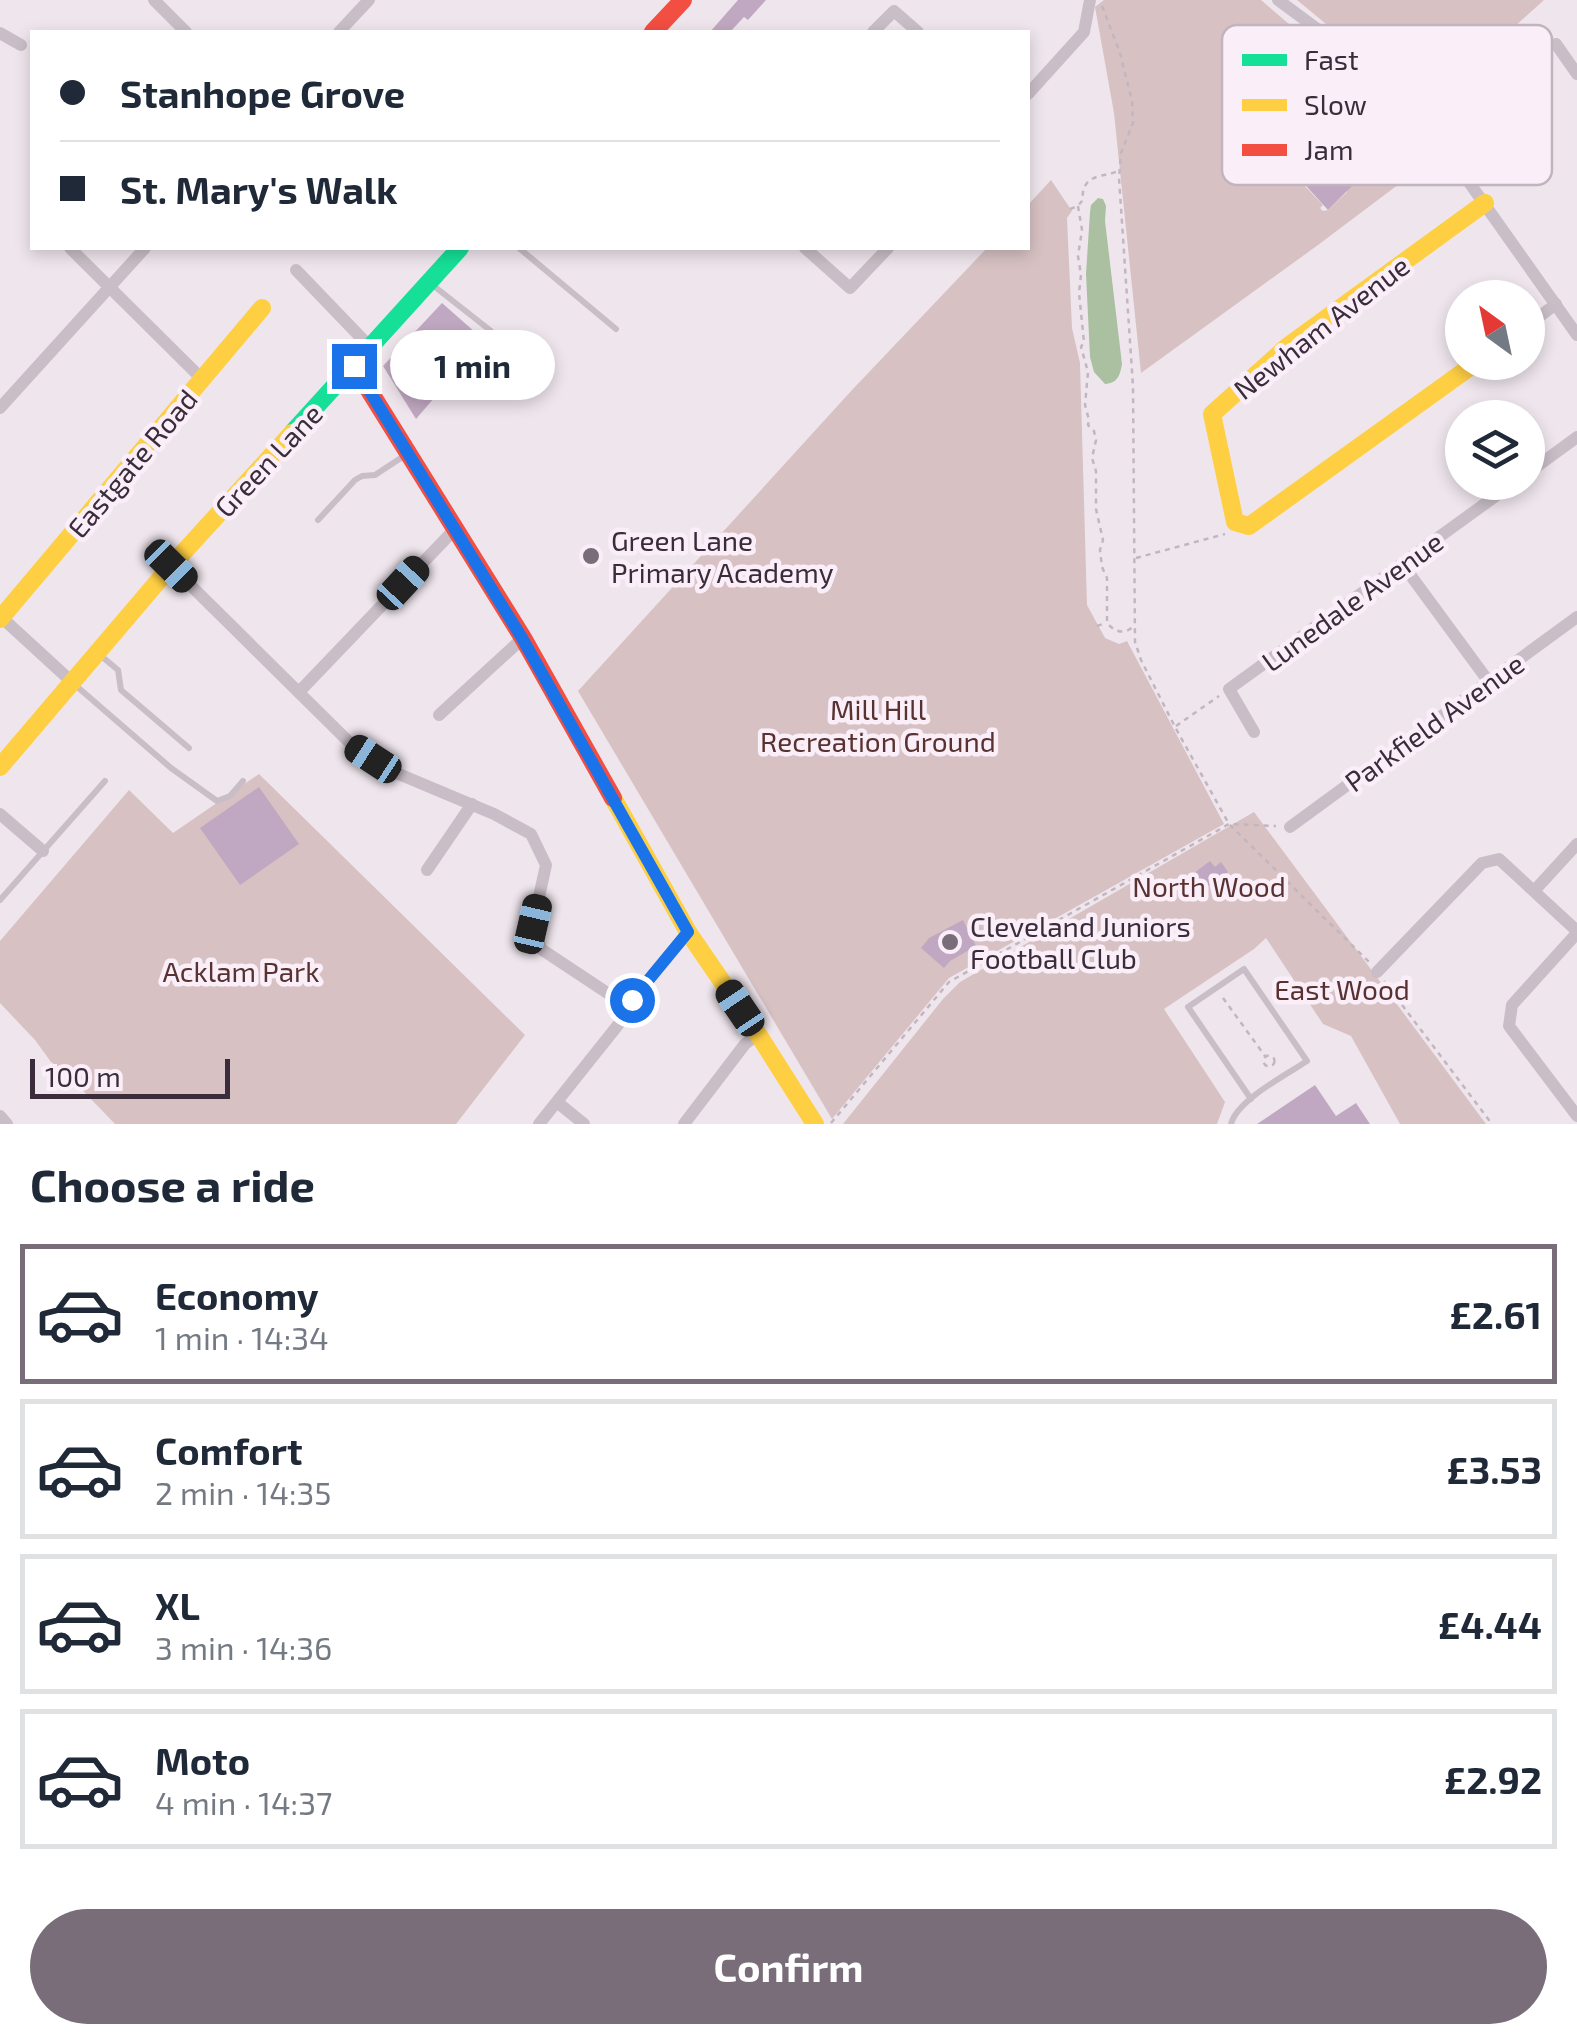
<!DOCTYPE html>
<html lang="en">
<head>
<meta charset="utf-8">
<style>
	body { margin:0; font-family:"Exo 2",sans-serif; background:#f2f2f3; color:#1f2937; height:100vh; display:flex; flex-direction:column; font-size:38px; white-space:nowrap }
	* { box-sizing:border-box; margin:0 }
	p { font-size:32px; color:#747a83 }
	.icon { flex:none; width:55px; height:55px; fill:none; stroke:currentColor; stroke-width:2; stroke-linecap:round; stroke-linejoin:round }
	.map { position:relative; height:1124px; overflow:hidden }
	.drawer { display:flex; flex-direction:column; background:#fff; flex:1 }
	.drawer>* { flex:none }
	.hud { position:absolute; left:30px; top:30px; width:1000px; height:220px; border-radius:0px; box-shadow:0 5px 15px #0003; display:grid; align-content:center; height:220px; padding:0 30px; background:#fff }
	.needle { width:65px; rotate:327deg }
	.tools { position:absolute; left:1445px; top:280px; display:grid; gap:20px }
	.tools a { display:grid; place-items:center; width:100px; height:100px; border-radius:50%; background:#fff; box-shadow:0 5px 15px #0003; font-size:50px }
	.scale { position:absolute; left:30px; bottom:25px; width:200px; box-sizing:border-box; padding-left:10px; border:5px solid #3a2c3a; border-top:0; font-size:28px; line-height:35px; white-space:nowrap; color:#3a2c3a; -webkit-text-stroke:8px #faeef8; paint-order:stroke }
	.end { position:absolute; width:45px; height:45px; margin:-22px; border:12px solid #1a73e8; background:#fff; box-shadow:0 0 0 5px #fff }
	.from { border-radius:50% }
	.bubble { position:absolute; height:70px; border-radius:35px; background:#fff; box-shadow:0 5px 15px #0003; font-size:32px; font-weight:700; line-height:70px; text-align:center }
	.car { position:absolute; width:30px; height:60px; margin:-30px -15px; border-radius:12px; box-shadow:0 0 8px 2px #0007; background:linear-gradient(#222 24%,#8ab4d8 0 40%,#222 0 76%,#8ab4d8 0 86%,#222 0) }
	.hud b { display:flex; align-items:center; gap:35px; height:95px; font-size:38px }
	.hud b+b { border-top:2px solid #e0e1e3 }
	.hud i { width:25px; height:25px; background:#1f2937 }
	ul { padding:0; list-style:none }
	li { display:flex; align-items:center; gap:30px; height:140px; margin:0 20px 15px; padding:0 10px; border:5px solid #e0e1e3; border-radius:0px }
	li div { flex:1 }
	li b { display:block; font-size:38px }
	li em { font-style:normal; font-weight:700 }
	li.selected { border-color:#796d79 }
	li>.icon { width:90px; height:90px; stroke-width:1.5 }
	h2 { padding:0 30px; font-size:45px; line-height:120px }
	.button { display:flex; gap:20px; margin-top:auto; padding:20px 30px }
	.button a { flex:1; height:115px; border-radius:60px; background:#796d79; color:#fff; font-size:40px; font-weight:700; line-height:115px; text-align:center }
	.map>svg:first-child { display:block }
	.green { fill:#d7c1c3 }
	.water { fill:#aac0a1 }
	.building { fill:#c1a8c2 }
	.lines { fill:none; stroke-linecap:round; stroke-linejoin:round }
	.path { stroke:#c2b6c0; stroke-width:2.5; stroke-dasharray:5 5; stroke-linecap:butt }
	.lane { stroke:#c9bec7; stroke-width:6 }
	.street { stroke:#c9bec7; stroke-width:12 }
	.fast { stroke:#16e098; stroke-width:18 }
	.slow { stroke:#ffcf43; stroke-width:18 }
	.jam { stroke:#f24e42; stroke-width:18 }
	.route { stroke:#1a73e8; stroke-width:12 }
	.poi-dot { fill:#796d79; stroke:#faeef8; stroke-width:4 }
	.labels { text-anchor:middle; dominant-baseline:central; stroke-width:9; stroke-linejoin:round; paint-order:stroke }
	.street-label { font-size:28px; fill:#3a2c3a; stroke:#faeef8 }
	.poi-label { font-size:28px; fill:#3a2c3a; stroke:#faeef8; text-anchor:start }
	.park-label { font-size:28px; fill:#583230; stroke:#faeef8 }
	.key { fill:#faeef8; stroke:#c0b4bf; stroke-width:2.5 }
	.key-label { font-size:28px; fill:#3a2c3a }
</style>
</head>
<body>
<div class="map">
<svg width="1577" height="1124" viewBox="0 0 1577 1124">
	<rect width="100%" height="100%" fill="#efe6ed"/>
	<g class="green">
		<path d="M1104,0h157l84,72v3l-51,41 -3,-1 -16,16 6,7 -4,5 18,20 4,17 -2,3 3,3 3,-2 20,21 -3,3 3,3 5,-1 19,-18 -8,-27 5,-5 24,23 44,-38 -49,-54 5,-4c21,15 49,30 63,52l-26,18 10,15 -97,73 -177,128 -27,-260 -19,-106z"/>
		<polygon points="1297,0 1544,0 1436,97 1399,69 1343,38"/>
		<polygon points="1051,180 1072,211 1067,218 1072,328 1080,363 1087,605 1105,638 1119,644 1127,641 1224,824 949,978 832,1119 578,691 852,390 987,248 1028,248 1028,205"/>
		<polygon points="259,774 525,1035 456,1124 115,1124 63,1070 51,1062 35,1040 0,1003 0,941 129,790 173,833"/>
		<polygon points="1254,812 1486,1124 1400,1124 1351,1036 1323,1024 1266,938 1254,949 1164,1009 1225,1102 1217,1124 843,1124 943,999 960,982"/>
	</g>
	<path class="water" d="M1098,198l5,1 3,7 -1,15 17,143c-2,11 -4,19 -17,20l-11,-12 -4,-15 -4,-83 4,-62 1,-7z"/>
	<g class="building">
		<polygon points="738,0 766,0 748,20 744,17 730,32 710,32"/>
		<polygon points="1292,114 1356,182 1328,210 1289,167 1300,158 1275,131"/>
		<polygon points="442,303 484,340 416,419 383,366"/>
		<polygon points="259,787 299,844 240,885 200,828"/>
		<polygon points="1210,861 1215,867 1221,862 1228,872 1200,892 1189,877"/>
		<polygon points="963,920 976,946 950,961 944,968 921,948 929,938"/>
		<polygon points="1315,1085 1336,1116 1356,1103 1370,1124 1257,1124"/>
	</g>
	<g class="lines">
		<g class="path">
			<polyline points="1102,6 1120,53 1132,101 1133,123 1121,153 1119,178 1133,386 1135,642 1141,660 1175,727 1229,824 1370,963"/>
			<path d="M1078,206l4,24 -4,26 3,19 -2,18 5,49 -3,5 7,25 -3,33 4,15 -1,5 6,6 2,9 -4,18 4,13v38l7,31 -3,10 2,17 5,11v45c9,10 18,12 28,2"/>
			<path d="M1070,209c21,-8 7,-13 17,-26 8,-9 21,-7 31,-12"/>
			<polyline points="1136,558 1225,534"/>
			<polyline points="1097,626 1106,623"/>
			<polyline points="1176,726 1219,696"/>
			<polyline points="1384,981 1492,1124"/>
			<polyline points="1223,998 1265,1056"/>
			<circle cx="1269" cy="1061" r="5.5"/>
			<polyline points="831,1123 949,982 1229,824 1276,826"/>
		</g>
		<g class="lane">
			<polyline points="519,248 616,329"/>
			<polyline points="430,283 491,331"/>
			<polyline points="318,520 355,480 362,476 375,475 407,454"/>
			<polyline points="100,655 118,670 121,690 189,748"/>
			<polyline points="74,684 171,768 217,801 230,796 243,781"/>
			<polyline points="0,900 105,781"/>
			<path d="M1231,1124c6,-24 55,-49 76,-63l-63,-92 -56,38 63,92"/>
		</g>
		<g class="street">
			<polyline points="154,0 186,32"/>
			<polyline points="1278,0 1408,96 1577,335"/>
			<polyline points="339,32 369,0"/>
			<polyline points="873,32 894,11 918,32"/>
			<polyline points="0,33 21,45"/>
			<polyline points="1556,44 1577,74"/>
			<polyline points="1028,94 1084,32 1090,0"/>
			<polyline points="70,248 202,379"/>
			<polyline points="805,248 850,288 888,248"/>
			<polyline points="296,270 371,348"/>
			<polyline points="1528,325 1556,304"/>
			<polyline points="0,408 145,248"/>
			<polyline points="1528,473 1577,437"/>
			<polyline points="1403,565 1489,682"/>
			<polyline points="171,566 352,745 394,772 494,814 531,834 546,865 533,924 541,949 615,998 632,1000 688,932"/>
			<polyline points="0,616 72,682"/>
			<polyline points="299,692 455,529"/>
			<polyline points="439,715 523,638"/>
			<polyline points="1254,732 1229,689 1515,482"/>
			<polyline points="0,814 43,851"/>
			<polyline points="1290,827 1577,617"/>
			<polyline points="427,870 472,804"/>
			<polyline points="1534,891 1577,844"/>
			<polyline points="1577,933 1512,1005 1509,1026 1577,1116"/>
			<polyline points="1377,972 1482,863 1499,859 1577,931"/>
			<polyline points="557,1102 584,1124"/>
			<polyline points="0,1116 7,1124"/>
			<polyline points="539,1124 618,1025 632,1000"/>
			<polyline points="684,1124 745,1044 758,1034"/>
		</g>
		<polyline class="fast" points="292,433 460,248"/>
		<g class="slow">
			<polyline points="1477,362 1249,526 1235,522 1212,414 1288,346 1485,203"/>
			<polyline points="0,619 262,308"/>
			<polyline points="0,767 171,566 292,433"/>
			<polyline points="613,798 688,932 758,1034 815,1124"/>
		</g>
		<g class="jam">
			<polyline points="653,32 683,0"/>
			<polyline points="354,366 523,638 613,798"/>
		</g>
	</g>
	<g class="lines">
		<polyline class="route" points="354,366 522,638 688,932 632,1000"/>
	</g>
	<g class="poi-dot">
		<circle cx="591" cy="556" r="10"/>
		<circle cx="950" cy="942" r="10"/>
	</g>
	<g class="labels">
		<g class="street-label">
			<text transform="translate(1321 327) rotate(-38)">Newham Avenue</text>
			<text transform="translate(268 460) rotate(-47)">Green Lane</text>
			<text transform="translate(132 463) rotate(-50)">Eastgate Road</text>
			<text transform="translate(1352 601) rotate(-36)">Lunedale Avenue</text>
			<text transform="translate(1434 722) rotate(-36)">Parkfield Avenue</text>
		</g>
		<g class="poi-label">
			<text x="611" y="540">Green Lane<tspan x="611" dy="32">Primary Academy</tspan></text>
			<text x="970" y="926">Cleveland Juniors<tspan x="970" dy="32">Football Club</tspan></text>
		</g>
		<g class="park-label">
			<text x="878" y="709">Mill Hill<tspan x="878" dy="32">Recreation Ground</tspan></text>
			<text x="1209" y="886">North Wood</text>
			<text x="241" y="971">Acklam Park</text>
			<text x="1342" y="989">East Wood</text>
		</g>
	</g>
	<rect x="1222" y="25" width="330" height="160" rx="15" class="key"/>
	<rect x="1242" y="54" width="45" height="12" fill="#16e098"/>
	<rect x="1242" y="99" width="45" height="12" fill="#ffcf43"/>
	<rect x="1242" y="144" width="45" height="12" fill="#f24e42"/>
	<g class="key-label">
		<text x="1304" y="70">Fast</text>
		<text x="1304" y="115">Slow</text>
		<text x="1304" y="160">Jam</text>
	</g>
</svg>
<div class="tools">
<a><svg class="needle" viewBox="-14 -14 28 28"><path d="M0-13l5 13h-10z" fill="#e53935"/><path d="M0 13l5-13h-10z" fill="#747a83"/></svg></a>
<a><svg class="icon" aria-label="layers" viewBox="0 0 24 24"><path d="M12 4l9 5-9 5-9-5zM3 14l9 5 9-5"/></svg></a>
</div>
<div class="scale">100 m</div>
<i class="end from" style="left:632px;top:1000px"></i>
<i class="end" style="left:354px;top:366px"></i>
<div class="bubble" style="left:390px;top:330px;width:165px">1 min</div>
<i class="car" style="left:171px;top:566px;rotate:135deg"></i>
<i class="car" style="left:403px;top:583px;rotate:43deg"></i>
<i class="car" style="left:373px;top:759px;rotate:303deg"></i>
<i class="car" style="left:533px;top:924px;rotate:13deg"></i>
<i class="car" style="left:740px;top:1008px;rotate:326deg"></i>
<div class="hud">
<b><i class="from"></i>Stanhope Grove</b>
<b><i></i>St. Mary's Walk</b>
</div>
</div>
<section class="drawer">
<h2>Choose a ride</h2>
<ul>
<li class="selected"><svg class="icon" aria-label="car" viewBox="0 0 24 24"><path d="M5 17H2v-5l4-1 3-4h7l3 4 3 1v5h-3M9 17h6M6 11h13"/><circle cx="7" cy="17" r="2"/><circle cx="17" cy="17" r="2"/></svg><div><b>Economy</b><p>1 min · 14:34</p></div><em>£2.61</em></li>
<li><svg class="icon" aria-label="car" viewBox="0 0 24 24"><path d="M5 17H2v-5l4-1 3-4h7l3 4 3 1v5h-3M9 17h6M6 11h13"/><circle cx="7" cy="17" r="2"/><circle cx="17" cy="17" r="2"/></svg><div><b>Comfort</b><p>2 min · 14:35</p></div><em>£3.53</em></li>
<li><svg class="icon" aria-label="car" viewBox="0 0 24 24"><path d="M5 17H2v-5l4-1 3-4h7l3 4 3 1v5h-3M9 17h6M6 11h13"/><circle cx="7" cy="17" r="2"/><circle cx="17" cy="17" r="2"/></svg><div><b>XL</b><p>3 min · 14:36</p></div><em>£4.44</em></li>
<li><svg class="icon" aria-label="car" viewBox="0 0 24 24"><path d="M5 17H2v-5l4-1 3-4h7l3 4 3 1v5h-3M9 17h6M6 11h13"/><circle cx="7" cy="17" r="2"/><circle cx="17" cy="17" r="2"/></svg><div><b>Moto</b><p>4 min · 14:37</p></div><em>£2.92</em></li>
</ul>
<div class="button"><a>Confirm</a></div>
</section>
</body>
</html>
